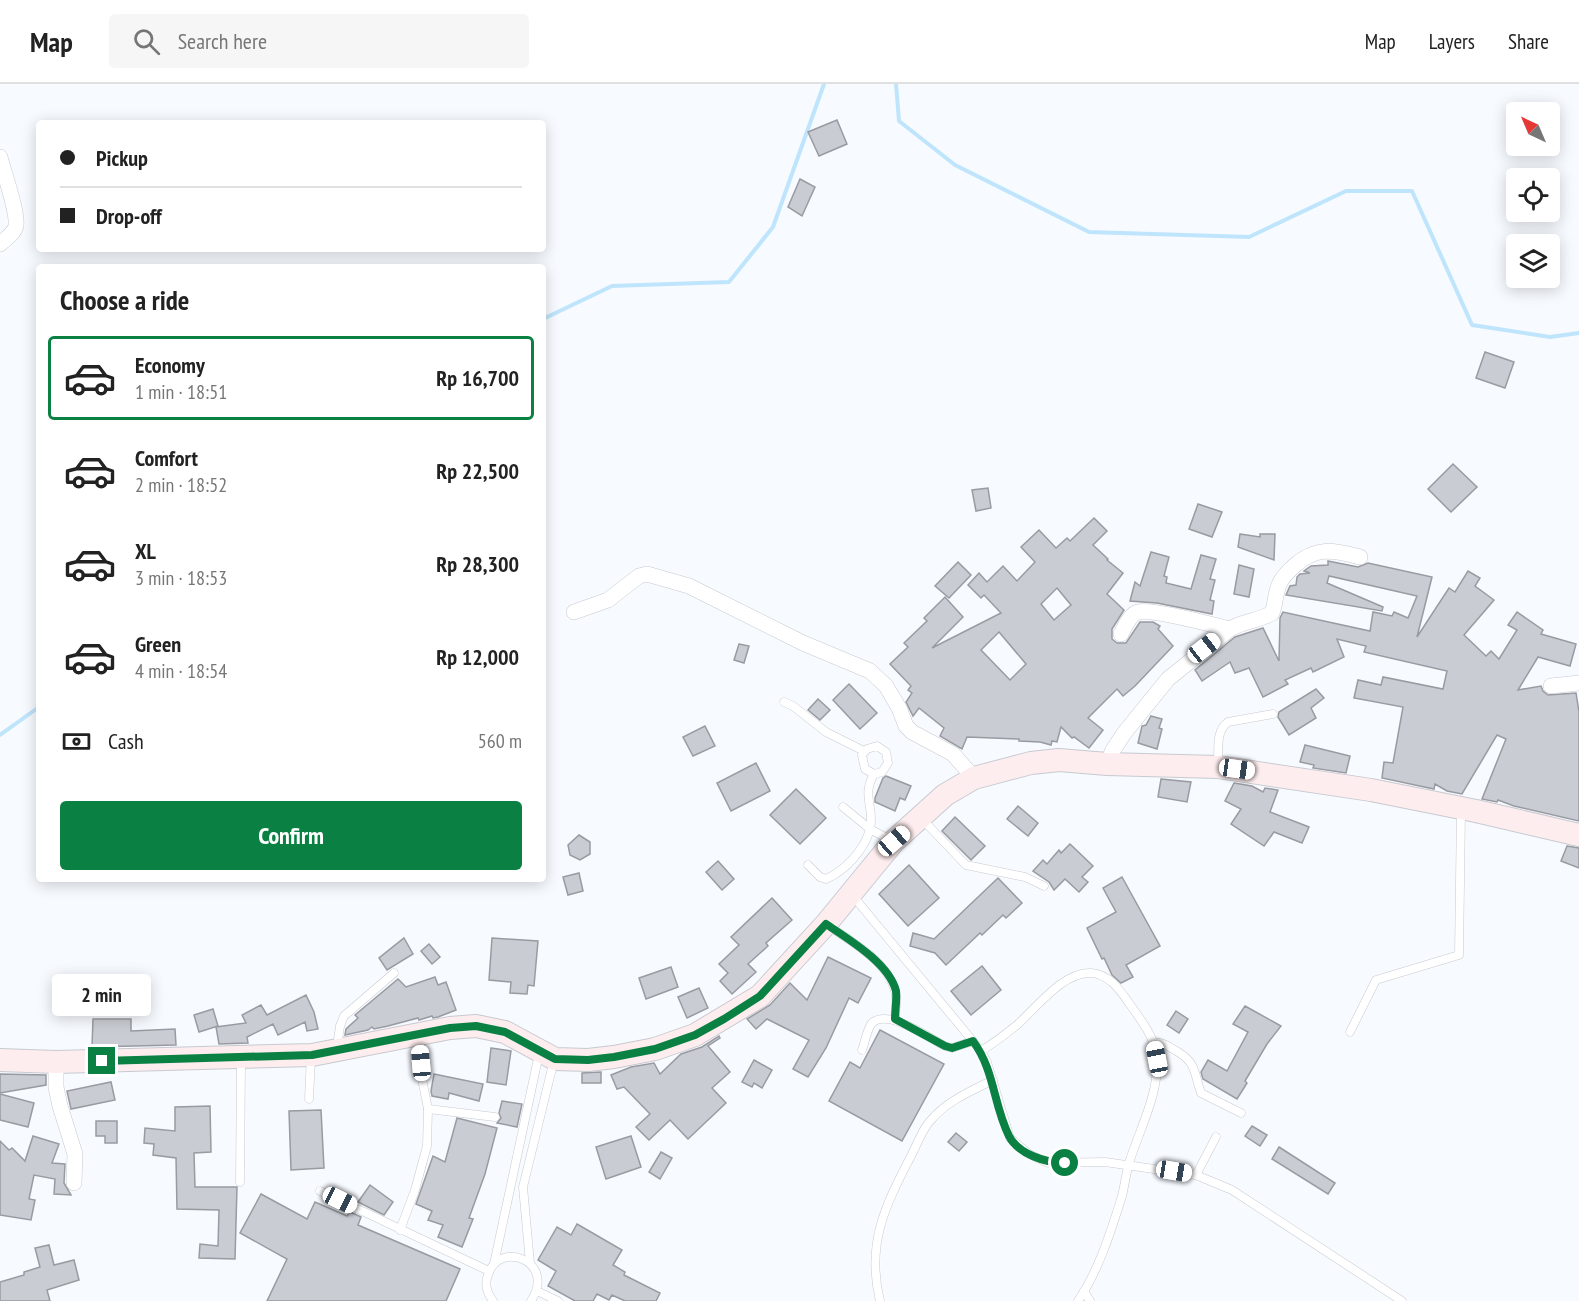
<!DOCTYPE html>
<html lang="en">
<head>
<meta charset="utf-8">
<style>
	body { margin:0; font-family:"PT Sans Narrow",sans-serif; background:#f6f6f6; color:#222; height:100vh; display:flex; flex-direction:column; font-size:22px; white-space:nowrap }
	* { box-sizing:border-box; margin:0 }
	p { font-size:20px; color:#767676 }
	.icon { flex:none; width:33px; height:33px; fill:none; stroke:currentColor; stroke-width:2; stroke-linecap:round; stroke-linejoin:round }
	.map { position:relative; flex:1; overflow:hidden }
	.drawer { position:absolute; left:36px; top:180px; width:510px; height:618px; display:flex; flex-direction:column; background:#fff; border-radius:6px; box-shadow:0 3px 15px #0003 }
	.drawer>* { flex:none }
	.banner { position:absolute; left:36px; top:36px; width:510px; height:132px; border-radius:6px; box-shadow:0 3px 15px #0003; display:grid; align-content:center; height:132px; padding:0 24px; background:#fff }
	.needle { width:39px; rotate:316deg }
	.fabs { position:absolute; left:1506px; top:18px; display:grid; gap:12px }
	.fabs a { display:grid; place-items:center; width:54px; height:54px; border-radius:6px; background:#fff; box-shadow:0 3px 15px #0003; font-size:30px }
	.end { position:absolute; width:27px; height:27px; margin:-14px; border:8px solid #0b8043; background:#fff; box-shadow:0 0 0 3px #fff }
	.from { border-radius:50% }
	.bubble { position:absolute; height:42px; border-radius:6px; background:#fff; box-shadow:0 3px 15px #0003; font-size:20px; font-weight:600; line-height:42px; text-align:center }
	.car { position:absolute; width:18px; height:36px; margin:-18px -9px; border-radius:8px; box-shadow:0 0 4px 2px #0007; background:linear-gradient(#fff 24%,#345 0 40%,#fff 0 76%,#345 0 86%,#fff 0) }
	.banner b { display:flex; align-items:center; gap:21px; height:57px; font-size:22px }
	.banner b+b { border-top:2px solid #e0e0e0 }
	.banner i { width:15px; height:15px; background:#222 }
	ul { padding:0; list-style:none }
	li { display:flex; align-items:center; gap:18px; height:84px; margin:0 12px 9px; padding:0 12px; border:3px solid transparent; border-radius:6px }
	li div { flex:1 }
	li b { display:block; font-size:22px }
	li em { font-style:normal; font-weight:600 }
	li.selected { border-color:#0b8043 }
	li>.icon { width:54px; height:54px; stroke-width:1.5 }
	h2 { padding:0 24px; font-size:27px; line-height:72px }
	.pay { display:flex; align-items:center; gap:15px; height:66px; padding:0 24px; font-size:22px }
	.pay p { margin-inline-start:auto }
	.action { display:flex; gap:12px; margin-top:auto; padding:12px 24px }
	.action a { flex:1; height:69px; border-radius:6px; background:#0b8043; color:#fff; font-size:24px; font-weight:600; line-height:69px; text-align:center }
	header { display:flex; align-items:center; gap:36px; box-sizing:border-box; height:84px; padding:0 30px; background:#fff; border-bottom:2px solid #e0e0e0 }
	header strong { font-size:28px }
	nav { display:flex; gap:33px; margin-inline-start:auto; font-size:21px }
	.search { width:420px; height:54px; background:#f6f6f6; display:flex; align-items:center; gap:15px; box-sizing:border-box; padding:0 21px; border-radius:6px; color:#767676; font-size:22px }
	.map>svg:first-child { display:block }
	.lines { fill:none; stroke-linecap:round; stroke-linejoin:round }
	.stream { stroke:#bfe5fc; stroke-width:4 }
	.building { fill:#c9ccd2; stroke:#989ba1; stroke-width:1.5; fill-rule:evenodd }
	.lane-casing { stroke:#c7cad0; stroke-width:9 }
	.street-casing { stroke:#c7cad0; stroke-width:16 }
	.secondary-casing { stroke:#c7cad0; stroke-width:24 }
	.lane { stroke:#fff; stroke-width:8 }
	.street { stroke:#fff; stroke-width:15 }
	.secondary { stroke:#feedee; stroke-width:22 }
	.route { stroke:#0b8043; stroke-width:8 }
</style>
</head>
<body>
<header>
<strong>Map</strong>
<div class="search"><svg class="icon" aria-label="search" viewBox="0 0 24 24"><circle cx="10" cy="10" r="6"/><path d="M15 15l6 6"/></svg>Search here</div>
<nav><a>Map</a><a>Layers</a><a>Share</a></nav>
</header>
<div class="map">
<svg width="1579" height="1217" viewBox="0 0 1579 1217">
	<rect width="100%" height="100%" fill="#f7faff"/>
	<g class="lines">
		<g class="stream">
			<polyline points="896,0 899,37 955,81 1089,148 1249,153 1346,107 1412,107 1472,241 1550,253 1579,249"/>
			<polyline points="543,235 612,202 729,198 773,143 824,0"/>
			<polyline points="0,651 39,623"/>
		</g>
	</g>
	<g class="building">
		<polygon points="837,36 847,60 819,72 808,48"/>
		<polygon points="800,95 815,103 802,132 788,123"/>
		<polygon points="1485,268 1514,278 1505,304 1476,294"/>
		<polygon points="1453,380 1477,403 1451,428 1428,405"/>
		<polygon points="988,404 991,424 976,427 972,406"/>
		<polygon points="1198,420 1222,428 1212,453 1189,445"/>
		<path d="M1094,434l13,13 -14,14 15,14 -1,1 16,13 -16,21 17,16 -12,19v10l5,4h9l14,-21h13l7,4 -2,3 15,17 -38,40 -12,10 -6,-7 -29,29 15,12 -14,18 -15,-11 -2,1 -11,-11 -4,15 -5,-1 -1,4 -11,-3 -21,-1v-2l-52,-2 -5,12 -22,-13 4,-8 -25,-20 -6,8 -7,-14 6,-9 -4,-3 3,-4 -21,-22 18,-17 -4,-4 23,-22 -3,-3 21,-21 18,20 -31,31 69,-35 -17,-18 -3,3 -13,-13 11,-12 8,9 16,-16 14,15 18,-19 -14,-15 18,-17 17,18 11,-10 3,3zM1057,504l14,17 -17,15 -13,-16zM999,548l27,32 -16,16 -29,-30z"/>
		<polygon points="1240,450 1260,453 1260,450 1275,450 1274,476 1238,463"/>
		<polygon points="1151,468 1169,473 1164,492 1167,493 1166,499 1191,505 1201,471 1216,475 1210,495 1215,496 1210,516 1214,517 1212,530 1157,519 1130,517 1135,498 1140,502"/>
		<polygon points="1328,477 1358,483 1368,479 1432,493 1417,553 1449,504 1455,508 1468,487 1480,494 1475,502 1494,516 1464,551 1486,572 1491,567 1499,575 1517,546 1508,541 1517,528 1543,546 1541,550 1576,560 1570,582 1538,573 1518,606 1541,602 1543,607 1548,611 1576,609 1579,628 1579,737 1514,722 1498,716 1497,718 1482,715 1506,655 1497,651 1462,710 1447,707 1435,700 1434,705 1382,694 1384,678 1393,679 1403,623 1354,614 1358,596 1381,601 1383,593 1443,605 1447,587 1364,568 1366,562 1337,555 1344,573 1313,588 1311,584 1285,596 1288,600 1263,613 1249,584 1235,589 1230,578 1202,597 1195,586 1235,553 1263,544 1279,577 1280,534 1283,528 1370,547 1373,528 1392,532 1394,528 1408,534 1417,512 1329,492 1327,499 1383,523 1382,527 1286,511 1290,502 1296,501 1297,493 1300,490 1310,489 1304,487 1311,482 1328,481"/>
		<polygon points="958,478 971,491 949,514 935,502"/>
		<polygon points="1239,481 1254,485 1249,513 1234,510"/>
		<polygon points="739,560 749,562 744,579 734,576"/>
		<polygon points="849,600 877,629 860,645 833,616"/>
		<polygon points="1316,605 1324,614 1311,624 1316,634 1289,651 1278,633 1279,628"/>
		<polygon points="818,615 830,626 820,636 808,626"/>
		<polygon points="1151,632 1162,635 1159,644 1162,645 1157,665 1138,659 1142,642 1146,641"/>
		<polygon points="705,642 715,662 693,672 683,653"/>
		<polygon points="1305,661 1350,672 1346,689 1313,684 1314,681 1300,678"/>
		<polygon points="756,679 770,707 731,727 717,699"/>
		<polygon points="886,692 911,702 905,716 900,714 895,727 875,718 875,714 883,694"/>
		<polygon points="1161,695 1191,698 1187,718 1158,713"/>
		<polygon points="1234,699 1252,702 1263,708 1265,704 1278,706 1270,728 1309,743 1302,759 1274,748 1264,762 1231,740 1241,725 1225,717"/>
		<polygon points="796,705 826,734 800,760 770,731"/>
		<polygon points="1018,722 1038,739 1028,752 1007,735"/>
		<polygon points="955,733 985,762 971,776 942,747"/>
		<polygon points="579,751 590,758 590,770 580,776 570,771 568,761"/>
		<polygon points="1070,760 1093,782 1082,793 1088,798 1079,808 1065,795 1054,806 1049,798 1033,787 1043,776 1047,780 1059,766 1061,769"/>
		<polygon points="1567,762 1579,764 1579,784 1561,777"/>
		<polygon points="718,777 734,795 722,806 706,788"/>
		<polygon points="909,781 939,814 908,842 879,810"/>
		<polygon points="579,789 583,807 568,811 563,793"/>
		<polygon points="1122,793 1160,862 1126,881 1133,893 1121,899 1112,891 1104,874 1102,875 1087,844 1116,828 1103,804"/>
		<polygon points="998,794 1022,819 1006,834 1003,831 982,851 980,849 946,881 935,869 910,862 913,849 934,855"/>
		<polygon points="772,814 792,836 766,859 768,862 748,880 756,888 732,910 720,897 728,889 719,880 739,861 731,853"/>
		<polygon points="404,854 413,870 387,886 379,874"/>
		<polygon points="492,854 538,857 534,902 528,901 527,910 510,909 511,898 489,896"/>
		<polygon points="429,860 440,873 432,880 421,867"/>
		<polygon points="828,873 871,894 858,919 849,914 826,964 808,993 793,985 809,956 767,935 756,945 747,935 770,921 790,899 807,916"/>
		<polygon points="982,882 1001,906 971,931 951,907"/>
		<polygon points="671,883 678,903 646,915 639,894"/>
		<polygon points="435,893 438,901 446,898 456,926 438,933 433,934 432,932 419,936 418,934 388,942 374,945 372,943 368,946 345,951 346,945 358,934 355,931 398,895 406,903"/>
		<polygon points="699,904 708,924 687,934 678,913"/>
		<polygon points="306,911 314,928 318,945 307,947 305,938 278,951 273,940 247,953 248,959 219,960 216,943 246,939 242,931 261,921 267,931"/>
		<polygon points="1245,922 1281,942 1267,960 1245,997 1247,999 1237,1015 1203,995 1201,988 1208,976 1227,987 1248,948 1233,940"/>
		<polygon points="213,925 218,942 199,948 194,931"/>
		<polygon points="1176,927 1188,935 1179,949 1167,941"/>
		<polygon points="93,935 131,935 131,947 175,945 176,961 92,963"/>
		<polygon points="880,946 944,980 902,1057 829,1017 850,978 860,984"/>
		<polygon points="719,952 720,954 708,962 730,988 712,1004 726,1019 688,1055 670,1036 649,1056 636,1043 650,1030 624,1003 617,1005 611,991 631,983 654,979 660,990 681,970 702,963"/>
		<polygon points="491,964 511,967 506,1001 487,998"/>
		<polygon points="754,976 772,986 762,1004 754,999 752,1003 742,998"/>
		<polygon points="601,988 601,999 582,999 582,989"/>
		<polygon points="0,990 46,991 46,1001 0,1009"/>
		<polygon points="434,990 483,1000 479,1017 449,1009 448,1015 432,1012 431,1007"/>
		<polygon points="111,998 115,1016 71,1025 67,1007"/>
		<polygon points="0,1010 34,1019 28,1043 0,1036"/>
		<polygon points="502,1017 522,1020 517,1043 497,1039 501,1034 499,1029"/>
		<polygon points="210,1022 211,1068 194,1069 195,1103 237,1103 235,1175 199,1174 200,1160 218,1162 219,1126 177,1125 176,1074 153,1071 154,1060 144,1059 145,1044 175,1047 175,1023"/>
		<polygon points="321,1026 324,1084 291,1086 289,1027"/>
		<polygon points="457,1034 497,1044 485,1090 469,1134 473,1135 462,1163 438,1153 443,1141 428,1136 432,1127 416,1120 433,1072 445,1078"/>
		<polygon points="96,1037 117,1037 117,1059 105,1059 105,1052 96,1052"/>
		<polygon points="1252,1042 1267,1051 1260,1062 1245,1052"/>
		<polygon points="956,1049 967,1058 959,1067 948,1058"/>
		<polygon points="33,1052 59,1060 52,1079 65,1080 64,1099 71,1111 54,1110 55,1095 34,1091 29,1115 35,1116 31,1136 0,1131 0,1057 9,1066 12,1064 25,1077"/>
		<polygon points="631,1052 641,1083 606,1095 596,1063"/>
		<polygon points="1279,1063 1335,1099 1328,1110 1272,1075"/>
		<polygon points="661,1068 672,1074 660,1095 649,1088"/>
		<polygon points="370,1101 393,1118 384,1131 358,1118"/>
		<polygon points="261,1110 307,1135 315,1118 347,1132 350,1128 361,1133 358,1141 460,1185 446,1217 267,1217 287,1175 240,1149"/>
		<polygon points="577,1140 622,1166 613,1181 625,1188 624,1191 660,1209 656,1217 625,1217 612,1211 609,1216 597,1210 593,1217 575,1217 548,1202 556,1187 538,1176 557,1143 571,1151"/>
		<polygon points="49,1161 54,1181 74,1176 79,1196 47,1206 50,1217 0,1217 0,1198 24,1191 24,1188 40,1183 35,1164"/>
	</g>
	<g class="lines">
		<defs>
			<g id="lane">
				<polyline points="784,618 793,622 826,648 864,667"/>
				<path d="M1218,681c1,-14 -3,-34 10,-43l45,-8"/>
				<path d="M843,723l27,22c5,-23 -9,-32 4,-55l8,-2 6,-9 -2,-11 -9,-6 -10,3 -5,6 3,14 9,5"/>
				<polyline points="922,735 966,781 1025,793 1044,802"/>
				<path d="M808,781l12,12 6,2c19,-8 39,-30 44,-50l22,12"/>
				<polyline points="853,812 981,967 987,978 1010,1054 1029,1070 1048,1079 1105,1078 1196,1091 1232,1106 1402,1217"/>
				<path d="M827,841c23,15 61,37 68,66 3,8 0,20 0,28"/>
				<polyline points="1350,948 1376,896 1459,871 1461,726"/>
				<path d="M1154,959c8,-1 12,2 19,6 24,13 20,21 28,44l40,20"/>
				<polyline points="337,963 340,942 344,932 394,889"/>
				<path d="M862,966c3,-8 5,-21 10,-27 16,-15 57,15 73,23l7,2 21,-7"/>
				<path d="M981,967c13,-8 25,-17 37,-27 18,-16 46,-53 73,-51 18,1 29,17 38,30 11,16 27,35 28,56 2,34 -17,70 -27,101 -4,12 -5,24 -8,36 -11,35 -23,74 -44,105"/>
				<polyline points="309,1015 311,972"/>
				<polyline points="428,1025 495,1033"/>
				<polyline points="1196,1091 1216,1053"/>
				<polyline points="240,1098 241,975"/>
				<polyline points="320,1107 489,1187"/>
				<polyline points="400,1146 415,1106 427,1062 428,1025 423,1000 419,951"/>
				<polyline points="530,1179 523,1103 554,976"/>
				<polyline points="494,1180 539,970"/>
				<polyline points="537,1207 558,1217"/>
				<polyline points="1084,1207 1090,1217"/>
				<path d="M493,1217c-6,-8 -9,-16 -5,-26 11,-36 69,-14 43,26"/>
				<path d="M880,1217c-14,-57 5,-95 31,-145 6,-11 11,-27 20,-36 16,-19 40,-29 62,-40"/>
			</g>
			<g id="street">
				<path d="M0,73c4,16 18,55 16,69 -2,8 -11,13 -16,18"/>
				<polyline points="574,528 608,516 639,492 647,490 689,502 803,559 870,587 886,602 899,624 906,642 912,648 953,670 974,694"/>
				<path d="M1121,550c4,-7 9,-20 17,-22 12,-4 75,13 92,17"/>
				<polyline points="1551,602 1579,599"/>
				<path d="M1107,680l6,-14 12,-18 43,-53 62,-50c13,-8 29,-8 42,-16 4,-10 3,-23 9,-32 3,-6 8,-10 13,-15 22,-20 39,-16 66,-9"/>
				<polyline points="56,978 56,1003 60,1022 75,1070 74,1099"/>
			</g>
			<polyline id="secondary" points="0,976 56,978 312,971 450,944 476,942 505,948 555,975 588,976 614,973 655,965 695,951 760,912 826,840 894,757 945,711 974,694 1031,679 1059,676 1107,680 1218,683 1371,706 1476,727 1579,751"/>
		</defs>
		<use href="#lane" class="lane-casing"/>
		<use href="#street" class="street-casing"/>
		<use href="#secondary" class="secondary-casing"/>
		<use href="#lane" class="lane"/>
		<use href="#street" class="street"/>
		<use href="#secondary" class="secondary"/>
	</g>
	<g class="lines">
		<path class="route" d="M102,977l210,-6 138,-27 26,-2 29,6 50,27 33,1 26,-3 41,-8 40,-14 29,-16 36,-23 66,-72c22,15 63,39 70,67 1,9 -1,20 -1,28l50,27 7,2 21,-7c22,30 20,63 36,95 9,18 37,27 56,27"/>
	</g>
</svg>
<div class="fabs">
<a><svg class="needle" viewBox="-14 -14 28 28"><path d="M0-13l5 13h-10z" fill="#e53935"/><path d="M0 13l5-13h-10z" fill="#767676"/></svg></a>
<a><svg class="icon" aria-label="locate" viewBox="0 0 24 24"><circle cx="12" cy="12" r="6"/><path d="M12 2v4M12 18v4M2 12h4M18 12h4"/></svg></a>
<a><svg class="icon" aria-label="layers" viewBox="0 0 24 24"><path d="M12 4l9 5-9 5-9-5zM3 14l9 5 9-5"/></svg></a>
</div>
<i class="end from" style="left:1065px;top:1079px"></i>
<i class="end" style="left:102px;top:977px"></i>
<div class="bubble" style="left:52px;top:890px;width:99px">2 min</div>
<i class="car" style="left:1204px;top:564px;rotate:52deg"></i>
<i class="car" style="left:1237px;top:685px;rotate:98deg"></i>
<i class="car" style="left:894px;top:757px;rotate:49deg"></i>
<i class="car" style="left:1157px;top:975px;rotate:349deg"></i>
<i class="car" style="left:421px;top:979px;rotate:355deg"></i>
<i class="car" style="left:1174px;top:1087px;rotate:99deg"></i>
<i class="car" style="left:340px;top:1116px;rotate:116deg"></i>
<div class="banner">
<b><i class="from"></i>Pickup</b>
<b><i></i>Drop-off</b>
</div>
<section class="drawer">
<h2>Choose a ride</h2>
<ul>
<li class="selected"><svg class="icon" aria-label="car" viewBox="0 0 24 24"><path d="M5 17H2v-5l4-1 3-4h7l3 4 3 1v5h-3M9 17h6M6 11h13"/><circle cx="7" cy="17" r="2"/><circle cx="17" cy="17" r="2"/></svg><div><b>Economy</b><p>1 min · 18:51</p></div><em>Rp 16,700</em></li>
<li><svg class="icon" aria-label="car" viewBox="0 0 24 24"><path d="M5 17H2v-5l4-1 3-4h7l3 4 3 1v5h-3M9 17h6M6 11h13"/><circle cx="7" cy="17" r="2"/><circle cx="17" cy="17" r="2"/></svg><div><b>Comfort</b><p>2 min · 18:52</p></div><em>Rp 22,500</em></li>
<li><svg class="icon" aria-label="car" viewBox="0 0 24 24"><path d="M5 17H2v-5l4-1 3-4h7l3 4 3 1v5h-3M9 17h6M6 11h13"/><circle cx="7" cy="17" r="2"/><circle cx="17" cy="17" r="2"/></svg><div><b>XL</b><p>3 min · 18:53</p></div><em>Rp 28,300</em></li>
<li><svg class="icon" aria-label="car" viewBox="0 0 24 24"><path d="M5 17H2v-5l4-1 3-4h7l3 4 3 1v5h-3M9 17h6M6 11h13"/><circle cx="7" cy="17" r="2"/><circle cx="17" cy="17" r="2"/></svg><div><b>Green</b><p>4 min · 18:54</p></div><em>Rp 12,000</em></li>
</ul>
<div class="pay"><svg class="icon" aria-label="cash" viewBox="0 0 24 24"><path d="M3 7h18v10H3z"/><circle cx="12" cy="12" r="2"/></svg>Cash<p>560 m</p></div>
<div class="action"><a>Confirm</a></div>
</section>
</div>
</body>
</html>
